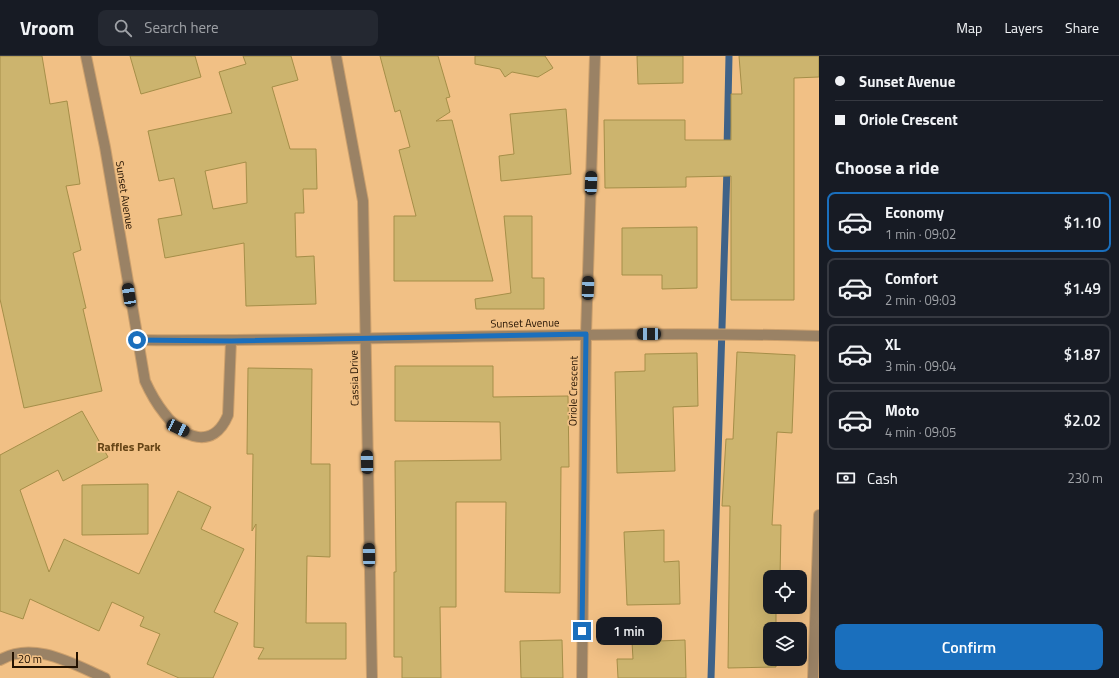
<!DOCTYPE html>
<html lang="en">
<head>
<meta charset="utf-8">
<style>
	body { margin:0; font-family:"Titillium Web",sans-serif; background:#242831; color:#f1f3f6; height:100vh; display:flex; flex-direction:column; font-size:15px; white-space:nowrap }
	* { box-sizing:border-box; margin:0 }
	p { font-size:13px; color:#9ea1a6 }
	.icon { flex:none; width:22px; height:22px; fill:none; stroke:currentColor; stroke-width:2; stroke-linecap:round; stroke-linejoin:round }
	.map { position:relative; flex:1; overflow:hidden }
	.drawer { display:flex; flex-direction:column; background:#171b24; width:300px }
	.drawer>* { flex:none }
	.top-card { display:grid; align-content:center; height:88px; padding:0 16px; background:#171b24 }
	.controls { position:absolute; left:763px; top:514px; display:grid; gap:8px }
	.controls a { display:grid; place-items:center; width:44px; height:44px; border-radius:8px; background:#171b24; box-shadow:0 4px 16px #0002; font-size:20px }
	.scale { position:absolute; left:12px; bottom:10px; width:66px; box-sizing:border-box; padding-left:4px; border:2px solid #210; border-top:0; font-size:11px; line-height:14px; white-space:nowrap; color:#210; -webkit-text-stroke:3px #f1c085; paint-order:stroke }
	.end { position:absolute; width:18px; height:18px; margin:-9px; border:5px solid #1a6fbd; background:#fff; box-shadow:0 0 0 2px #fff }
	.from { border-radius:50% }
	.bubble { position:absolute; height:28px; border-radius:8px; background:#171b24; box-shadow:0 4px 16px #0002; font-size:13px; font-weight:600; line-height:28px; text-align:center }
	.car { position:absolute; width:12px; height:24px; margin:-12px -6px; border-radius:5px; box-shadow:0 0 3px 1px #0007; background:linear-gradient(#222 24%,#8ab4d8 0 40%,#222 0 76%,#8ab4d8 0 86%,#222 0) }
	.top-card b { display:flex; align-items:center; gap:14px; height:38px; font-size:15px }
	.top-card b+b { border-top:1px solid #363941 }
	.top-card i { width:10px; height:10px; background:#f1f3f6 }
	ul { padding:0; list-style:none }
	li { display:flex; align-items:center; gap:12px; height:60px; margin:0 8px 6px; padding:0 8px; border:2px solid #363941; border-radius:8px }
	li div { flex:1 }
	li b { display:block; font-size:15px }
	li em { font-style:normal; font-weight:600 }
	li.current { border-color:#1a6fbd }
	li>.icon { width:36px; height:36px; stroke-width:1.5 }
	h2 { padding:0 16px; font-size:18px; line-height:48px }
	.pay { display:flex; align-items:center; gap:10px; height:44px; padding:0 16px; font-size:15px }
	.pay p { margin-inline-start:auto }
	.action { display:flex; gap:8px; margin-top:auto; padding:8px 16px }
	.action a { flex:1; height:46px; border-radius:8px; background:#1a6fbd; color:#fff; font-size:16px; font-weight:600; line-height:46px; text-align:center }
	header { display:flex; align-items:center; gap:24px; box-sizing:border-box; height:56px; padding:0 20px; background:#171b24; border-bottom:1px solid #363941 }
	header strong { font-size:19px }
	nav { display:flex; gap:22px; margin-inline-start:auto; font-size:14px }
	.search { width:280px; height:36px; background:#242831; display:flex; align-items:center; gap:10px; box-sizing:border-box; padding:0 14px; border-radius:8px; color:#9ea1a6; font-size:15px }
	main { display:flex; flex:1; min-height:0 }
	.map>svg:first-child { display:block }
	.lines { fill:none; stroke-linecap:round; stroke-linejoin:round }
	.stream { stroke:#3f6288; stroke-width:7 }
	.building { fill:#ccb46e; stroke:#a58e48; fill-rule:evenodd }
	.minor-casing { stroke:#cca06d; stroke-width:12 }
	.minor { stroke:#9a8265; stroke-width:10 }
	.route { stroke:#1a6fbd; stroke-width:5 }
	.labels { text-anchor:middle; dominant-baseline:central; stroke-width:3.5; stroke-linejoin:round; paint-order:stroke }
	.street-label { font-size:11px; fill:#210; stroke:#f1c085 }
	.neighbourhood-label { font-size:12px; font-weight:bold; fill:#644315; stroke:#f1c085 }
</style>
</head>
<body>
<header>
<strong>Vroom</strong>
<div class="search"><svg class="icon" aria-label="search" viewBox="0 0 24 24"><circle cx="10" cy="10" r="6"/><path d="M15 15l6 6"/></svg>Search here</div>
<nav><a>Map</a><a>Layers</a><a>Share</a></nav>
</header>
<main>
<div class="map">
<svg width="819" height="622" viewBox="0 0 819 622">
	<rect width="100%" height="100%" fill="#f1c085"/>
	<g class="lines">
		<g class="stream">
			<polyline points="727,94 729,0"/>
			<polyline points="711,622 727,112"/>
		</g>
	</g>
	<g class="building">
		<polygon points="0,0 42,0 50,48 67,45 80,128 66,130 81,194 73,197 86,252 83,253 102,335 24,352 0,243"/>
		<polygon points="130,0 195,0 201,21 141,38"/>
		<path d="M243,0h48l7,24 -26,7 18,62h26l1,40h-14l1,24h-9l1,44 18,-1 2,48 -70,2 -2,-63 -79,15 -7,-39 24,-4 -8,-37 -15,3 -11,-50 84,-18 -13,-41 27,-8zM246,106l1,41 -34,6 -8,-38z"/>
		<polygon points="380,0 438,0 450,41 446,42 450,56 436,65 452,64 493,225 394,225 394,160 416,160 399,94 410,91 400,54 395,56"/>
		<polygon points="475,0 545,0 553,12 538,21 512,16 505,21 500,13 475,8"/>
		<polygon points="637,0 683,0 683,27 638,28"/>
		<polygon points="739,0 819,0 819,21 794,22 794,244 731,244 731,120 686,121 686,131 605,132 604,64 685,64 685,84 731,84 731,38 742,38"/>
		<polygon points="566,53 571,118 501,125 499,100 514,98 510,58"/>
		<polygon points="504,160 532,160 532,222 544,222 544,253 476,253 475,243 511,237"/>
		<polygon points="697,171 697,232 662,233 662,219 622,219 622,172"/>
		<polygon points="737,296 795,299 792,377 777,376 772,469 781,469 780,521 770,521 770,551 776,551 776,573 770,573 770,603 776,603 776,611 728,612 730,450 722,450 726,383 733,383"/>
		<polygon points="697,297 698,350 673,351 675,415 617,417 615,316 645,315 645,298"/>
		<polygon points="395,310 493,310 493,341 568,340 569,411 561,411 560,537 505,536 506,446 456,446 456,551 440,551 441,622 402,622 402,601 394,601 394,516 396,516 395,405 501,404 500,366 395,365"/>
		<polygon points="248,312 312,313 311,408 330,408 330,501 307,500 306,567 346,567 346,603 258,603 264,592 254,591 256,468 252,475 253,398 247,398"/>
		<polygon points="82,355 108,401 63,425 58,414 20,434 49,516 64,483 139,518 178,435 211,451 201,473 244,493 214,556 238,567 213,622 179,622 147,608 160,578 140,570 144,561 112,546 99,575 30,543 23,563 0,555 0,399"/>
		<polygon points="148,428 148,478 82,479 82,429"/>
		<polygon points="664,474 664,506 679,505 680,548 627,549 624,476"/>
		<polygon points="562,584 563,622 521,622 520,585"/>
		<polygon points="685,584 686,622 618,622 617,603 633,603 632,586"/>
	</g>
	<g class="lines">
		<defs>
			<g id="minor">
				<path d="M86,0l19,91 40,234c5,11 11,22 19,32 19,25 49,38 64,2l3,-74"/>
				<polyline points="336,0 363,145 372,622"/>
				<path d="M137,284c227,2 455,-10 682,-4"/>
				<path d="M0,604c33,-20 73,4 105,18"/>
				<polyline points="582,622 586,278 595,0"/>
				<polyline points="813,622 819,459"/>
			</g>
		</defs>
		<use href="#minor" class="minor-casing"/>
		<use href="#minor" class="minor"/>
	</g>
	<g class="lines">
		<polyline class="route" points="137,284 231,285 586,278 582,575"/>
	</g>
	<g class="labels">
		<g class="street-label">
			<text transform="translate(125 139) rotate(81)">Sunset Avenue</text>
			<text transform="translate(525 267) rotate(-1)">Sunset Avenue</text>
			<text transform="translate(354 322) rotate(-91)">Cassia Drive</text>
			<text transform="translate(573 335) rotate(-89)">Oriole Crescent</text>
		</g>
		<g class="neighbourhood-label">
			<text x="129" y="390">Raffles Park</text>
		</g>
	</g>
</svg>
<div class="controls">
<a><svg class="icon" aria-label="locate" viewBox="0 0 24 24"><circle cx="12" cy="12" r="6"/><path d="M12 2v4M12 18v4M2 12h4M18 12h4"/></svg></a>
<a><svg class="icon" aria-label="layers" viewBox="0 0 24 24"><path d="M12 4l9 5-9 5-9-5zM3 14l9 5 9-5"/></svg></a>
</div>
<div class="scale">20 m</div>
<i class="end from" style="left:137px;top:284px"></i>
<i class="end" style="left:582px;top:575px"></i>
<div class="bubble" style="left:596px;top:561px;width:66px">1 min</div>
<i class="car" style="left:591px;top:127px;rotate:2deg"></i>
<i class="car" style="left:588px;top:232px;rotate:2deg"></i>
<i class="car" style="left:129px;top:239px;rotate:351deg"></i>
<i class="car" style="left:649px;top:278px;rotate:270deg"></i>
<i class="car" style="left:178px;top:372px;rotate:115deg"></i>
<i class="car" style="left:367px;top:406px;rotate:359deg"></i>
<i class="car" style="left:369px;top:499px;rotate:359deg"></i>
</div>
<section class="drawer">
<div class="top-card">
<b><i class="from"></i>Sunset Avenue</b>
<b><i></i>Oriole Crescent</b>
</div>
<h2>Choose a ride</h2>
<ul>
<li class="current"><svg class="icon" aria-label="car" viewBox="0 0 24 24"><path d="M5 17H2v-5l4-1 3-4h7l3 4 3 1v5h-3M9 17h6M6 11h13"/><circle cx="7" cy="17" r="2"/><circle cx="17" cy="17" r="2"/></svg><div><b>Economy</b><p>1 min · 09:02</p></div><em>$1.10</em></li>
<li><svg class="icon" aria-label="car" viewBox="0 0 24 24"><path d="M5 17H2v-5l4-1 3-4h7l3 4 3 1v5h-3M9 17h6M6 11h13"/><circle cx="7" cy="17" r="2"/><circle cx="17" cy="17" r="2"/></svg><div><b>Comfort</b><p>2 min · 09:03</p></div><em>$1.49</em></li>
<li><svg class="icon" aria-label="car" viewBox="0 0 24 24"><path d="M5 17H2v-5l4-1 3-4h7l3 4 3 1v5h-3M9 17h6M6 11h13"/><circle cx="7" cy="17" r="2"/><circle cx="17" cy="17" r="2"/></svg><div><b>XL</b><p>3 min · 09:04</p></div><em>$1.87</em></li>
<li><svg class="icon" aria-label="car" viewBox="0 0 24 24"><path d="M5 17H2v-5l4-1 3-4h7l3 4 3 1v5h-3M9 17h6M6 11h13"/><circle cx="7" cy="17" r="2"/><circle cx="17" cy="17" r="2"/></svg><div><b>Moto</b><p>4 min · 09:05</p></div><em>$2.02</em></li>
</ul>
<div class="pay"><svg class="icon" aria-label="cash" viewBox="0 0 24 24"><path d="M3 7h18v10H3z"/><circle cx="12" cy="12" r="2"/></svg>Cash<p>230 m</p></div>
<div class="action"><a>Confirm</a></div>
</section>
</main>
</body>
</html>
